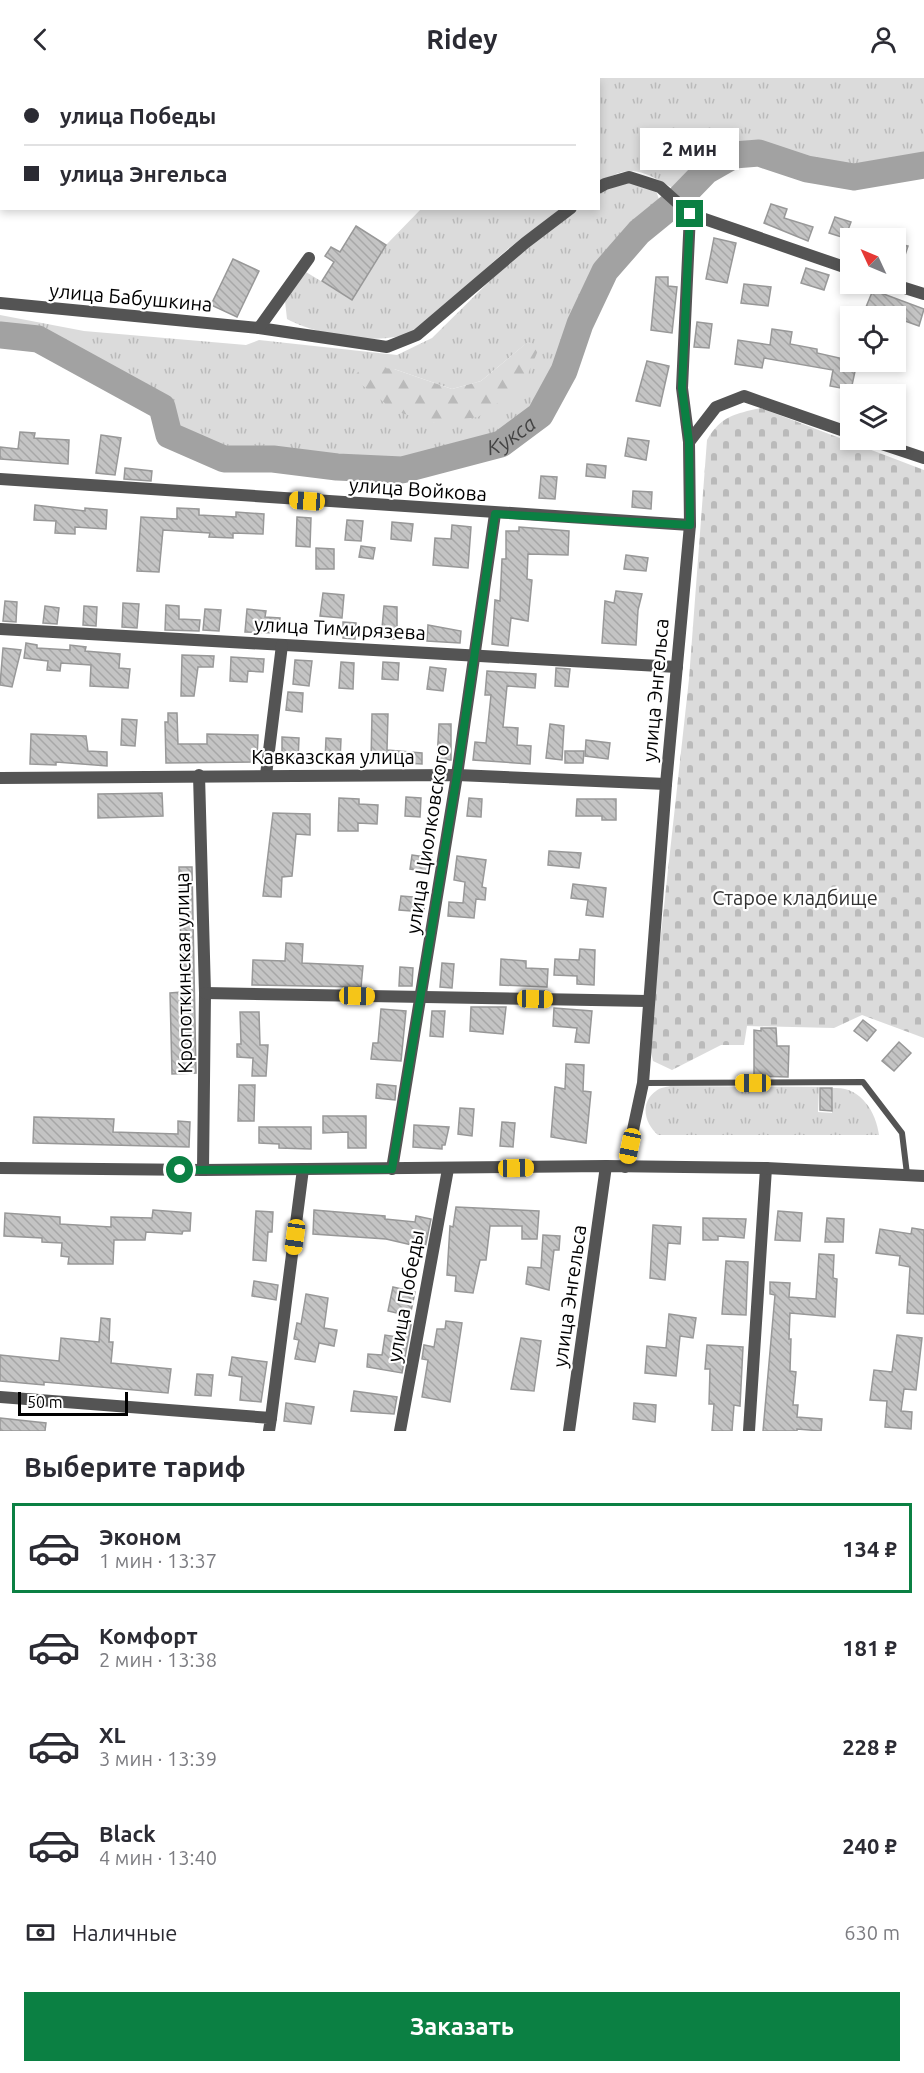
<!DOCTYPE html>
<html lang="ru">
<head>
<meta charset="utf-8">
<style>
	body { margin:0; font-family:Ubuntu,sans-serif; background:#f2f2f3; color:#2b2b33; height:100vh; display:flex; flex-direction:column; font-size:22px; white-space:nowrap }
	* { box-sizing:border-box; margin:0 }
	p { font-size:20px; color:#7c7c81 }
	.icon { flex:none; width:33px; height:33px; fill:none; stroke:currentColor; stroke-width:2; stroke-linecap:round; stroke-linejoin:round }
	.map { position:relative; height:1353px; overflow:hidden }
	.details { display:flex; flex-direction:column; background:#fff; flex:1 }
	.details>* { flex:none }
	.guide { position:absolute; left:0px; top:0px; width:600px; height:132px; box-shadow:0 3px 9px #0003; display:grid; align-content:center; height:132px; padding:0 24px; background:#fff }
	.needle { width:39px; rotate:314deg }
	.controls { position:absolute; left:840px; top:150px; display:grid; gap:12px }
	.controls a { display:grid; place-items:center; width:66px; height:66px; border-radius:0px; background:#fff; box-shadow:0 3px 9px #0003; font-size:30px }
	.scale { position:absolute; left:18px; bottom:15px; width:110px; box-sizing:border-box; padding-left:6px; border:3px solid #000; border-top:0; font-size:16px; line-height:21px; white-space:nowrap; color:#000; -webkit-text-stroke:4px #fff; paint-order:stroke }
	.end { position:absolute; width:27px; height:27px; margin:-14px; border:8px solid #0b8043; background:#fff; box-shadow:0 0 0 3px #fff }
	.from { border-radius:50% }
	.bubble { position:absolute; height:42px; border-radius:0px; background:#fff; box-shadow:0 3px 9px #0003; font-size:20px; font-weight:600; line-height:42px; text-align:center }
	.car { position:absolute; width:18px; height:36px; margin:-18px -9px; border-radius:8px; box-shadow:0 0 4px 2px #0007; background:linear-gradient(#f5c518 24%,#345 0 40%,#f5c518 0 76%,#345 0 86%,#f5c518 0) }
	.guide b { display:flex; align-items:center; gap:21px; height:57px; font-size:22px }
	.guide b+b { border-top:2px solid #e1e1e2 }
	.guide i { width:15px; height:15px; background:#2b2b33 }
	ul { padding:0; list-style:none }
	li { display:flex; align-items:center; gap:18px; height:90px; margin:0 12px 9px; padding:0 12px; border:3px solid transparent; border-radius:0px }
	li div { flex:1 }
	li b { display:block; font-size:22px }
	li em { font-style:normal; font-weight:600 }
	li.selected { border-color:#0b8043 }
	li>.icon { width:54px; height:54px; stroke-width:1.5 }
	h2 { padding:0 24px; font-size:27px; line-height:72px }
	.pay { display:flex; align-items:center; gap:15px; height:66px; padding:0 24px; font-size:22px }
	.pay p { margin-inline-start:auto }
	.button { display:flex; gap:12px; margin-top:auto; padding:12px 24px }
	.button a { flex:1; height:69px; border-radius:0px; background:#0b8043; color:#fff; font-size:24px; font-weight:600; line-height:69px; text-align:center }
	header { display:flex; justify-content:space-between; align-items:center; height:78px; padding:0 24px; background:#fff; font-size:27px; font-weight:600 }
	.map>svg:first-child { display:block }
	.grass { fill:url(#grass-tufts); fill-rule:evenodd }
	.forest { fill:url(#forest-firs) }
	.cemetery { fill:url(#cemetery-stones) }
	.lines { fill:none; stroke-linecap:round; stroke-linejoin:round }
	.river { stroke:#a2a2a2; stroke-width:27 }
	.building { fill:url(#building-back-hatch); stroke:#989898; stroke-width:1.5 }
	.service { stroke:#545454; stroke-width:6 }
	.minor { stroke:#545454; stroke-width:12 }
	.tertiary { stroke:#545454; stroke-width:12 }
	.rail-casing { stroke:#000; stroke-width:7 }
	.rail { stroke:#fff; stroke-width:4.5; stroke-dasharray:14; stroke-linecap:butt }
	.route { stroke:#0b8043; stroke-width:8 }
	.labels { text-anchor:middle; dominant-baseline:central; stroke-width:4.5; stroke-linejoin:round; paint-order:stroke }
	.street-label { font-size:20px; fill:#000; stroke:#fff }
	.park-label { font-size:20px; fill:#323232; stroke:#fff }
	.water-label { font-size:21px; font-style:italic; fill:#434343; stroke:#fff }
</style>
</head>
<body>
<header><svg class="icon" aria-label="back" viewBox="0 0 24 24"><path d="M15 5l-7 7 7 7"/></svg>Ridey<svg class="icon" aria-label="person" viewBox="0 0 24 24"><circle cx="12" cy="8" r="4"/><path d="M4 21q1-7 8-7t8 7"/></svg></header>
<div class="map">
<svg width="924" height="1353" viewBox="0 0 924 1353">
	<defs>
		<pattern id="grass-tufts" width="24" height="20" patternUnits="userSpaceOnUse" patternTransform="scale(1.5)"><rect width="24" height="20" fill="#dbdbdb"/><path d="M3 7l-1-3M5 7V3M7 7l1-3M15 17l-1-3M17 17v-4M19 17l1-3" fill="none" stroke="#bababa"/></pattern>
		<pattern id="forest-firs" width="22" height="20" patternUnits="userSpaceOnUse" patternTransform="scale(1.5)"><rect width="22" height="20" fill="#dbdbdb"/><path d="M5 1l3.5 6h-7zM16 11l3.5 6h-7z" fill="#bababa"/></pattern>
		<pattern id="cemetery-stones" width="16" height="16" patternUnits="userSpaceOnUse" patternTransform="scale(1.5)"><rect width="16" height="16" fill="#dbdbdb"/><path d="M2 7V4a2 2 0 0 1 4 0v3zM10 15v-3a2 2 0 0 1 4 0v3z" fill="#bababa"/></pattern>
		<pattern id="building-back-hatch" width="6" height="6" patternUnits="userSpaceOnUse" patternTransform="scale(1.5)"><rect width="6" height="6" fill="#c4c4c4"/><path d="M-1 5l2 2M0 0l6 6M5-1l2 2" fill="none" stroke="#a7a7a7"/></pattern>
	</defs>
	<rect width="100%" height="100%" fill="#fff"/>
	<g class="grass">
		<path d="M544,0h380v84c-23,-1 -46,9 -68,9 -26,0 -51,-12 -74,-23 -46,-22 -77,11 -105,42 -33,-17 -44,-29 -78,-7l-1,-103z"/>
		<path d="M630,104l26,8 5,16 -54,47 -14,25 -22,51 -12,43 -24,37 -32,25 -31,12 -75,17 -175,-13 -46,-17 -7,-26 -123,-71 -46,-6v-15l84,16 162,14 13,-5 138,15 35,-17 84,-83 63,-46 19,-1 1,-13 11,-9zM528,264l-94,81 -40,-54 58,20 29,-8z"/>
		<path d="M421,131h142c-19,13 -38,26 -55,40 -32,26 -58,59 -93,81 -30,18 -99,5 -128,-11l-2,-18 21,-29 46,28 34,-55z"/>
		<path d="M670,1008l149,1 -1,25 14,1 1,-25c27,-2 43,23 46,47h-221c-13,-11 -19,-32 -2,-44 3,-3 10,-4 14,-5z"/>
	</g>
	<polygon class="forest" points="528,264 540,268 523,307 478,339 434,345 395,333 353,300 363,288 394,291 452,311 481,303"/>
	<path class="cemetery" d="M761,330l163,62v568l-62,-23 -28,13 -87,-2 -3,19h-23l-49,25 -19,-9 -4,-18 40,-364 18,-239c14,-24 27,-26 54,-32z"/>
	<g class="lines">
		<path class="river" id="s1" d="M0,257l38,4 124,68 7,28 55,24h49l64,8 65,3 99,-26 39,-29 24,-44 16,-47 25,-53 34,-39 38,-31 29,-30 28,-16 25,-2 48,16 47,8 70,-12"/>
	</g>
	<g class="building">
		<polygon points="771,126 787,131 784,140 813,149 808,163 764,145"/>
		<polygon points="835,139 851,144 845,160 829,155"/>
		<polygon points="356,148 386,167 352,222 322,203 334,184 325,178 331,169 340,174"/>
		<polygon points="714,160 736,165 727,205 706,201"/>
		<polygon points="896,165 908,168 898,199 896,198"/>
		<polygon points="233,181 259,193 237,239 211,227"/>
		<polygon points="806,190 829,197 824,212 801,205"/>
		<polygon points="656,199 668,199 668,208 677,209 672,255 651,252"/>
		<polygon points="744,206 771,209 768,228 741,225"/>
		<polygon points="873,212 924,231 919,248 866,229"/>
		<polygon points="697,244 712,246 709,270 694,269"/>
		<polygon points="772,251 792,254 790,266 817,271 817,275 857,284 851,312 830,308 833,292 764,280 762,290 735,286 738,262 770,267"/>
		<polygon points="647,283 669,288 660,328 636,323"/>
		<polygon points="20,354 35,355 34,360 69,362 68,386 0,381 0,369 18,371"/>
		<polygon points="101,357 121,360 115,397 96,395"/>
		<polygon points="628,360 649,363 646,382 625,378"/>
		<polygon points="587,386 606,388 605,400 586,398"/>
		<polygon points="125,390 152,393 151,403 124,401"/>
		<polygon points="541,398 557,399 555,421 539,420"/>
		<polygon points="633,413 652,414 651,431 632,429"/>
		<polygon points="35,427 85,433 85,430 107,432 106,451 75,449 75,456 55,455 56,443 34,442"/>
		<polygon points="177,430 199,431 199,437 236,439 236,434 264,436 263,456 233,455 233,460 209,459 210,455 163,452 159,494 137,493 141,439 177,441"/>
		<polygon points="297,439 311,440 310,469 296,468"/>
		<polygon points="347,442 363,443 361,463 345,462"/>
		<polygon points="392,444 413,446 411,463 391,461"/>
		<polygon points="452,447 471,449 468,490 433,487 435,460 451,461"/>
		<polygon points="519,449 569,453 568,477 528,476 527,501 532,502 528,543 511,540 508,568 492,566 495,522 500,523 502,481 506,481 506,453 519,453"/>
		<polygon points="361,468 375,470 373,481 359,479"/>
		<polygon points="316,470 334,471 334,491 316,491"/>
		<polygon points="626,477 648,480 646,493 624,491"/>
		<polygon points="616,513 642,516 638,532 636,567 602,565 605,523 614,525"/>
		<polygon points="323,515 344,517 342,540 320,538"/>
		<polygon points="5,523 17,524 16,544 3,543"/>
		<polygon points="123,525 139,526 137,550 122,549"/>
		<polygon points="166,527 179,528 179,541 200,542 199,553 165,552"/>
		<polygon points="45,528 59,530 57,546 43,545"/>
		<polygon points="84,528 97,529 96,548 83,547"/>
		<polygon points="384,528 397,529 397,561 381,561"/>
		<polygon points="205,531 221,532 219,553 203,552"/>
		<polygon points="247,531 266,533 265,539 280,540 278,555 245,554"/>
		<polygon points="343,544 356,545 355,561 343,560"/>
		<polygon points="428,547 461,553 460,565 427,563"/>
		<polygon points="26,565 37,567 37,570 70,572 70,567 86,569 85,573 120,576 119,590 130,591 128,610 90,608 91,587 61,585 60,593 47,592 48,583 24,580"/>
		<polygon points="3,570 21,572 12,609 0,607"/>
		<polygon points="182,577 214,578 213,589 198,589 194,618 181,618"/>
		<polygon points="231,579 264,581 263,594 248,593 247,604 230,603"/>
		<polygon points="295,582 312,583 309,608 293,606"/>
		<polygon points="341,584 354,585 353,611 339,610"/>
		<polygon points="383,584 399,585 398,602 382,601"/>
		<polygon points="430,589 446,591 443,613 427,611"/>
		<polygon points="556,590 570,591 568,609 555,608"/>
		<polygon points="487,593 536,596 535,610 507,608 503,649 518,650 517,667 531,668 530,686 473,682 475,664 486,665 491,617 485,617"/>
		<polygon points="288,614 303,615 302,634 286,632"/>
		<polygon points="168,635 177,635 178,666 207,666 207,656 258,657 257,684 166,685 165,644 168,644"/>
		<polygon points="372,636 388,636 387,672 422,675 422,686 371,683"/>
		<polygon points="122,641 137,642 135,668 121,667"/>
		<polygon points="439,646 451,646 451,682 437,682"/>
		<polygon points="550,646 564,648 562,682 546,680"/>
		<polygon points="31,656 86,658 88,673 107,674 107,688 56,684 56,687 30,686"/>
		<polygon points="282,659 299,660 298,683 282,683"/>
		<polygon points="326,660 341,661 340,683 325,683"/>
		<polygon points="586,662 610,665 608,681 585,678"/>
		<polygon points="565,673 584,673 583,685 565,685"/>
		<polygon points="162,715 163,738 98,740 98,716"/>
		<polygon points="406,719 421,720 420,739 405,738"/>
		<polygon points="339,720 359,721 359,726 378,727 377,746 358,745 358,753 338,753"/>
		<polygon points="469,720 482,721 481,739 467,738"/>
		<polygon points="577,721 616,721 616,742 602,742 602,738 576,738"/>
		<polygon points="273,735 310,736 310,757 296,756 292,798 282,799 281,819 263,818"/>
		<polygon points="549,773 581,775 579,790 548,787"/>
		<polygon points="412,777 432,780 430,794 410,791"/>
		<polygon points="457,778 486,782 482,809 486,810 485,822 476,821 474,840 448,838 449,824 463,825 465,804 454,802"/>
		<polygon points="179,789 192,789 196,995 172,996 170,915 182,914"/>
		<polygon points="573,806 606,810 603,839 586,837 588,822 571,820"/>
		<polygon points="401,818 425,820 424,834 399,832"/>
		<polygon points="286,865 303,866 302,885 363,888 361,909 252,907 253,882 285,883"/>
		<polygon points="580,871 595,872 594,907 577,906 577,898 554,897 555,881 579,882"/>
		<polygon points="501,881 526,883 526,890 548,891 547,909 500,907"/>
		<polygon points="442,885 454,886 452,910 440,909"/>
		<polygon points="400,889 413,890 412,908 399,908"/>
		<polygon points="471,929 506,929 503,956 470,953"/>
		<polygon points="554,930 592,933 589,965 575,964 577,950 553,948"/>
		<polygon points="381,931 406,933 401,983 371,981 373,965 378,965"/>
		<polygon points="432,933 445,933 443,959 430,958"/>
		<polygon points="240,934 259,934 260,967 268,967 266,998 252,998 253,980 237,979 237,966 241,966"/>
		<polygon points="863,942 876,952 867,963 854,953"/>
		<polygon points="761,950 776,950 777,968 789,968 788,999 754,998 754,952 761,953"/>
		<polygon points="899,964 911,975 894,993 882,983"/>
		<polygon points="566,986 584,987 583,1013 591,1014 586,1065 551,1059 555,1009 565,1011"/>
		<polygon points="377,1006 396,1008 395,1022 376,1020"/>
		<polygon points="239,1007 255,1007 254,1043 238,1043"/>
		<polygon points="820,1010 832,1010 832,1033 820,1032"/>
		<polygon points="460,1030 474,1031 472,1058 458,1056"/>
		<polygon points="323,1038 366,1038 366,1070 348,1070 348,1054 323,1055"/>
		<polygon points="34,1039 114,1041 113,1054 178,1056 178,1043 190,1044 189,1069 33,1065"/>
		<polygon points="502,1044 515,1045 513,1069 500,1068"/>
		<polygon points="414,1047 449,1049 445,1067 442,1067 442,1071 413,1069"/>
		<polygon points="259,1049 311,1049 311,1071 279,1070 279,1066 259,1065"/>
		<polygon points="456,1129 539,1133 537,1161 522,1161 522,1148 490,1148 486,1182 480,1182 473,1215 455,1213 456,1198 447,1197 450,1148 453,1149"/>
		<polygon points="153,1132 191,1135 190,1153 183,1153 182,1156 146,1154 145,1162 114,1162 113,1186 68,1186 69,1179 61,1178 62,1165 42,1164 42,1160 4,1158 5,1135 60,1139 60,1146 111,1149 111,1139 152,1140"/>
		<polygon points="314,1132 385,1138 385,1141 415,1144 416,1138 431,1141 425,1170 386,1161 313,1156"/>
		<polygon points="256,1133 273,1134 272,1154 268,1154 266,1183 253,1182"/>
		<polygon points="778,1133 802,1135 800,1163 775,1162"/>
		<polygon points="703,1140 746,1141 744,1160 718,1158 718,1162 703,1162"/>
		<polygon points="827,1140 844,1141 843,1164 825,1164"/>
		<polygon points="653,1147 681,1149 680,1166 668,1165 665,1202 650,1200"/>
		<polygon points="912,1150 924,1152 924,1236 907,1235 910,1189 899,1187 900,1178 876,1175 880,1151 911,1156"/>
		<polygon points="543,1157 560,1158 559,1172 554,1172 549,1212 526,1206 528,1189 541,1190"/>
		<polygon points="819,1176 834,1177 833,1200 837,1201 835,1239 790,1235 789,1261 791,1261 790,1293 796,1294 793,1327 798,1327 797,1339 822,1341 821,1353 797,1351 797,1353 763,1353 775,1217 770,1216 770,1204 790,1205 789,1219 816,1221"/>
		<polygon points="726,1183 748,1184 746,1237 722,1236"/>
		<polygon points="254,1203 278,1207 276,1222 252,1218"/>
		<polygon points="393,1209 415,1214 410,1238 388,1233"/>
		<polygon points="306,1216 328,1220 324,1250 337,1252 334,1268 319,1265 315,1284 295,1281 299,1262 294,1261 297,1245 301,1246"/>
		<polygon points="669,1236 696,1240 693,1260 680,1258 676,1298 645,1295 647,1268 666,1270"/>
		<polygon points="101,1240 110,1241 109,1264 113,1264 111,1285 171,1291 168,1315 44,1304 44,1307 0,1303 0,1277 59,1283 61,1260 99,1264"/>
		<polygon points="400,1241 412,1242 402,1295 367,1289 368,1276 382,1277 385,1257 397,1259"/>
		<polygon points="446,1243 462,1245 450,1324 422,1319 428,1282 422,1281 424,1267 434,1269 437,1251 445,1251"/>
		<polygon points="897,1257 922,1260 916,1312 904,1311 901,1333 912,1334 911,1351 885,1349 887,1323 870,1322 874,1292 892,1294"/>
		<polygon points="521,1260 541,1263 534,1313 511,1311"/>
		<polygon points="707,1267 743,1269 740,1328 734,1327 732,1353 712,1353 714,1326 709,1326 710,1291 705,1291"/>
		<polygon points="232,1279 267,1284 261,1324 240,1322 242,1299 229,1297"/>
		<polygon points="197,1296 213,1297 211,1318 195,1317"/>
		<polygon points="354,1313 397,1319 394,1336 351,1333"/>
		<polygon points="286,1325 314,1329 311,1346 284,1343"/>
		<polygon points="634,1325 656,1327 655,1344 633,1341"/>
		<polygon points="0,1340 46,1345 45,1353 0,1353"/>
	</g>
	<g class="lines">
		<polyline class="service" points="643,1005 863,1004 902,1055 907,1096"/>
		<g class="minor">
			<polyline points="598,110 605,106 629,99 660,109 690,136 850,191"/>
			<polyline points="892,206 924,216"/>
			<polyline points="0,225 259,250 387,269 417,257 525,165 571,130"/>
			<polyline points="259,250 309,180"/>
			<polyline points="870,362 924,380"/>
			<polyline points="689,364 716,329 744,318 850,355"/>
			<polyline points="0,401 690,447"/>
			<polyline points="0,551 677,589"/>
			<polyline points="199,697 205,915 203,1092"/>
			<polyline points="266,697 282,567"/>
			<polyline points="0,700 457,697 666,706"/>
			<polyline points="205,915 648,923"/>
			<polyline points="625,1089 643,1005 666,706 690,447 689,364 682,310 690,136"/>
			<polyline points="392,1091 457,697 495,436"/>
			<polyline points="0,1319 271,1340 269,1353"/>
			<polyline points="271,1340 303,1091"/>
			<polyline points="400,1353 448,1091"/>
			<polyline points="569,1353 606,1088"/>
			<polyline points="749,1353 766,1090"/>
		</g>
		<polyline class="tertiary" points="0,1090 203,1092 606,1088 766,1090 924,1098"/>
		<defs>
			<g id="rail">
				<polyline points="151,2 159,0"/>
				<polyline points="0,13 2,13"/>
			</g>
		</defs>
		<use href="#rail" class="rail-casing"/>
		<use href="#rail" class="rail"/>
	</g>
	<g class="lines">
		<polyline class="route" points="180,1092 392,1091 457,697 495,436 690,447 689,364 682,310 690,136"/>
	</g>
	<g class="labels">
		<g class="street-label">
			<text transform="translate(131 219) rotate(5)">улица Бабушкина</text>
			<text transform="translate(418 411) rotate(4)">улица Войкова</text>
			<text transform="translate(340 550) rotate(3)">улица Тимирязева</text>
			<text transform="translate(655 612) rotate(-85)">улица Энгельса</text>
			<text x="333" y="678">Кавказская улица</text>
			<text transform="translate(427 761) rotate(-81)">улица Циолковского</text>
			<text transform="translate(183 895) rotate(-91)">Кропоткинская улица</text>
			<text transform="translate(405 1218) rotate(-80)">улица Победы</text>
			<text transform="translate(569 1218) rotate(-82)">улица Энгельса</text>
		</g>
		<g class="park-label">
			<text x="795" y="819">Старое кладбище</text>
		</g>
		<g class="water-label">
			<text stroke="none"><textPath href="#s1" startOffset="562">Кукса</textPath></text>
		</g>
	</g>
</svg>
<div class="controls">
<a><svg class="needle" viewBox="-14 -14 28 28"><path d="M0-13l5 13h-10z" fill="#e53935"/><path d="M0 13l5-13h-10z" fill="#7c7c81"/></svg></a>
<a><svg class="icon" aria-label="locate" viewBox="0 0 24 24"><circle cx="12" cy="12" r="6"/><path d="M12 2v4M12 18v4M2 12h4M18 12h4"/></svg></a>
<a><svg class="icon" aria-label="layers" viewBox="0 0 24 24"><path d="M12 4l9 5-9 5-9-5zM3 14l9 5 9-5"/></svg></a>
</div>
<div class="scale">50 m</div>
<i class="end from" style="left:180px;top:1092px"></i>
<i class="end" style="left:690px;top:136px"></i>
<div class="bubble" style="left:640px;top:50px;width:99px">2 мин</div>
<i class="car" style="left:307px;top:423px;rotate:274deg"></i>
<i class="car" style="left:357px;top:918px;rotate:91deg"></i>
<i class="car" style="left:535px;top:921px;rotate:91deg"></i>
<i class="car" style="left:753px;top:1005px;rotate:270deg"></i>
<i class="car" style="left:630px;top:1068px;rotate:192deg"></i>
<i class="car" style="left:516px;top:1090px;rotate:89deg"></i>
<i class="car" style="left:295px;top:1159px;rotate:188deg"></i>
<div class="guide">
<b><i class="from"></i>улица Победы</b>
<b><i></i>улица Энгельса</b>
</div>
</div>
<section class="details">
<h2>Выберите тариф</h2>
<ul>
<li class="selected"><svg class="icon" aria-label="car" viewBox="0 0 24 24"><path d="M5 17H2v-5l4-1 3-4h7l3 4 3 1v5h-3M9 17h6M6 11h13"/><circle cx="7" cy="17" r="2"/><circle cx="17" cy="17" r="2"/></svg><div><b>Эконом</b><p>1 мин · 13:37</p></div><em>134 ₽</em></li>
<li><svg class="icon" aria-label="car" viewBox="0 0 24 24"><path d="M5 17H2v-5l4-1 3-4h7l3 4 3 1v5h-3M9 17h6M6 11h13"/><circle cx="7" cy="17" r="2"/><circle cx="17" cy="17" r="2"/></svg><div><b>Комфорт</b><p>2 мин · 13:38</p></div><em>181 ₽</em></li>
<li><svg class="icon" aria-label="car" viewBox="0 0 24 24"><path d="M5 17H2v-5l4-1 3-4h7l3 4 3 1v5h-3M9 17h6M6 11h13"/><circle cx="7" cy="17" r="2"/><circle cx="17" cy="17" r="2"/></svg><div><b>XL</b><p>3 мин · 13:39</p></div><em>228 ₽</em></li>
<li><svg class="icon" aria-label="car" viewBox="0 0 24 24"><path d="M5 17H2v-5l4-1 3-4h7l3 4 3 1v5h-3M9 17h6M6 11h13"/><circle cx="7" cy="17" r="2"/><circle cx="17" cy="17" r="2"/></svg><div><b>Black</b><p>4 мин · 13:40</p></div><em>240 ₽</em></li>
</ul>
<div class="pay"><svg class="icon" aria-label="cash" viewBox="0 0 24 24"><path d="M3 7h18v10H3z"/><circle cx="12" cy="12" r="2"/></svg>Наличные<p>630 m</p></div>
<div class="button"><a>Заказать</a></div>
</section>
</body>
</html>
